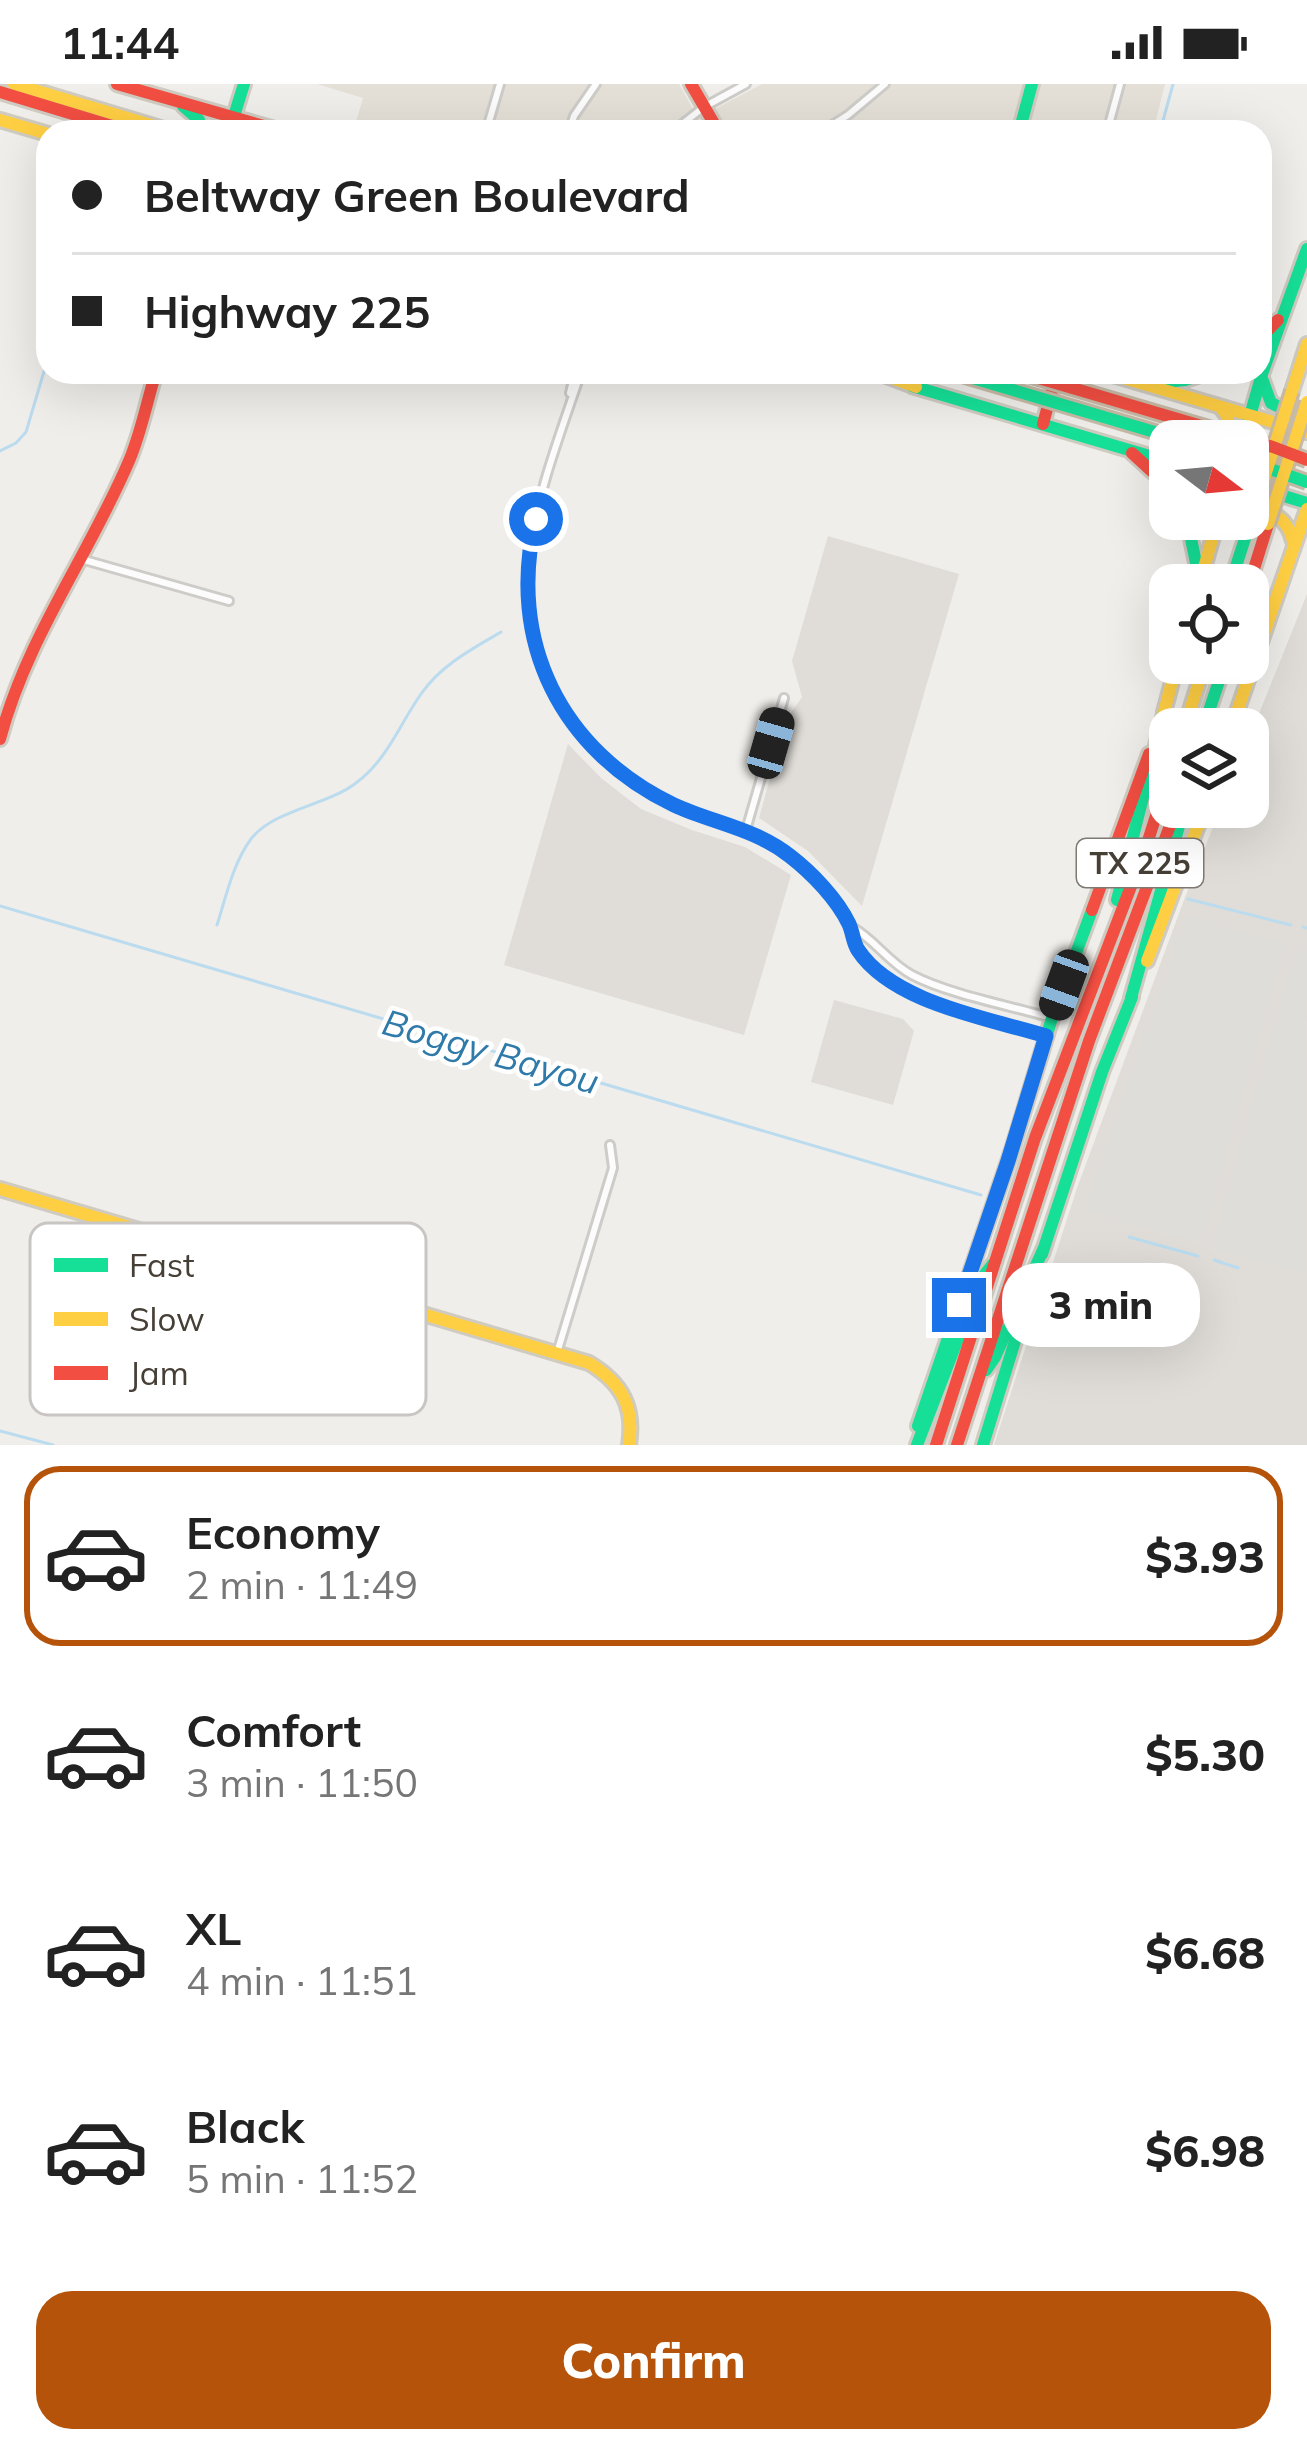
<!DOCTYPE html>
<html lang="en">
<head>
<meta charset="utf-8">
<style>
	body { margin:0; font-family:Mulish,sans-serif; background:#f6f6f6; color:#222; height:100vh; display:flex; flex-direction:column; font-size:45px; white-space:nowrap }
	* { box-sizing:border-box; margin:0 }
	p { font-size:39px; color:#767676 }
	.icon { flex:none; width:66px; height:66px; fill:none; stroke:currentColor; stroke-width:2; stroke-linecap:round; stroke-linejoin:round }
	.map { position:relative; height:1361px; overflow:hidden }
	.sheet { display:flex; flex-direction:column; background:#fff; flex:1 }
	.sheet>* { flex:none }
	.hud { position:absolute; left:36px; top:36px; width:1236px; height:264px; border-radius:36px; box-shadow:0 12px 48px #0002; display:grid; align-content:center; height:264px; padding:0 36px; background:#fff }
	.needle { width:78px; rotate:106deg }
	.tools { position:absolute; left:1149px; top:336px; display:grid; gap:24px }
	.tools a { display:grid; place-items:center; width:120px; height:120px; border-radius:24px; background:#fff; box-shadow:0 12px 48px #0002; font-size:60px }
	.end { position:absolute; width:54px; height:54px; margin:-27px; border:15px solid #1a73e8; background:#fff; box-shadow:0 0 0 6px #fff }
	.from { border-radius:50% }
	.bubble { position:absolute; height:84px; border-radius:36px; background:#fff; box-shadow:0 12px 48px #0002; font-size:39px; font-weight:800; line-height:84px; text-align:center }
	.car { position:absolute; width:36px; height:72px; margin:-36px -18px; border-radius:15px; box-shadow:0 0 9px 3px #0007; background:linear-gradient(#222 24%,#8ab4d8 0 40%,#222 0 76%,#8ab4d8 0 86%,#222 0) }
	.hud b { display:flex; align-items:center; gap:42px; height:114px; font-size:45px }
	.hud b+b { border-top:3px solid #e0e0e0 }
	.hud i { width:30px; height:30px; background:#222 }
	ul { padding:21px 0 0; list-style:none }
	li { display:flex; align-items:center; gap:36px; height:180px; margin:0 24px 18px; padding:0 12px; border:6px solid transparent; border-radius:36px }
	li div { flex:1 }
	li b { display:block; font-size:45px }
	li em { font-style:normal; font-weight:800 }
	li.on { border-color:#b45309 }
	li>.icon { width:108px; height:108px; stroke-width:1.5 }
	.action { display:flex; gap:24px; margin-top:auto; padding:24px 36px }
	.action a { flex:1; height:138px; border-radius:36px; background:#b45309; color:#fff; font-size:48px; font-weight:800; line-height:138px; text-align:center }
	.status { display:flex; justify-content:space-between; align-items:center; height:84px; padding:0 60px; background:#fff; direction:ltr }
	.status svg { height:33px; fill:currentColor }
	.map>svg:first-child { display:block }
	.residential { fill:#e4e0d7 }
	.industrial { fill:#e0ddd8 }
	.parking { fill:#dfddda }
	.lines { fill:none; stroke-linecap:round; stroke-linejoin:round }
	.stream { stroke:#bbdbee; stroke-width:3 }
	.street-casing { stroke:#ceccc8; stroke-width:12 }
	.fast-casing { stroke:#d0cbc1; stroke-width:18 }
	.slow-casing { stroke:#d0cbc1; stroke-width:18 }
	.jam-casing { stroke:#d0cbc1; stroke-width:18 }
	.street { stroke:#fdfcfc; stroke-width:6 }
	.fast { stroke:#16e098; stroke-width:12 }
	.slow { stroke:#ffcf43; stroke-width:12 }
	.jam { stroke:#f24e42; stroke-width:12 }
	.fast-bridge-casing { stroke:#c8baa6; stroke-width:18; stroke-linecap:butt }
	.slow-bridge-casing { stroke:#c8baa6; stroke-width:18; stroke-linecap:butt }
	.jam-bridge-casing { stroke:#c8baa6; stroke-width:18; stroke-linecap:butt }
	.fast-bridge { stroke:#16e098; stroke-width:12 }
	.slow-bridge { stroke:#ffcf43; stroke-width:12 }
	.jam-bridge { stroke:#f24e42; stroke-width:12 }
	.route { stroke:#1a73e8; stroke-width:15 }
	.labels { text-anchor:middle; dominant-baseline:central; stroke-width:9; stroke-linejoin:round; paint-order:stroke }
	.shield { fill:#fff; stroke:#7e7972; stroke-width:3 }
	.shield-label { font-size:30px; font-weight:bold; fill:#463f36 }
	.water-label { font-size:36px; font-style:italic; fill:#2f7aa9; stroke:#fff }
	.key { fill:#fff; stroke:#c8c5c3; stroke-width:3 }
	.key-label { font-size:33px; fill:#463f36 }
</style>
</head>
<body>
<div class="status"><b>11:44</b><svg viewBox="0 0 49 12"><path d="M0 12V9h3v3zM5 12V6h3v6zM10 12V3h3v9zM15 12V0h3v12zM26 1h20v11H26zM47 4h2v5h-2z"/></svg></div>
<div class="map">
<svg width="1307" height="1361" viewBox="0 0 1307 1361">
	<rect width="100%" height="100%" fill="#f0eeea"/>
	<polygon class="residential" points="317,0 679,0 698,34 762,0 1165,0 1153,48 353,48 363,14"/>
	<g class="industrial">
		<polygon points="828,452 959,490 862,822 808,767 759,734 786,636 802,613 792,577"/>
		<polygon points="1307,510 1307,1361 994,1361 1077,1104 1184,816 1221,723 1248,723 1248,657"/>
		<polygon points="568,660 601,694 641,725 692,746 745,763 791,791 744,951 504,881"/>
		<polygon points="834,916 903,935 914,947 893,1021 811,998"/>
	</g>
	<g class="parking">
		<polygon points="1186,831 1285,860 1201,1159 1084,1126"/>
		<polygon points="1296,864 1307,868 1306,1189 1211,1165"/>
	</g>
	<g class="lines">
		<g class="stream">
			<polyline points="1160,48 1173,0"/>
			<polyline points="0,367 16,359 26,348 48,274"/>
			<polyline points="1188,815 1291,841"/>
			<polyline points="0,822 981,1111"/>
			<path d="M217,841c9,-28 16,-62 34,-86 22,-29 77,-34 105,-56 32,-24 43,-58 65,-89 20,-29 51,-45 80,-62"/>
			<polyline points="1303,843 1307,844"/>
			<polyline points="1129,1153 1198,1172"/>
			<polyline points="1214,1176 1238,1184"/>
			<polyline points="0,1347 53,1361"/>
		</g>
		<defs>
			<g id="street">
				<polyline points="486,48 500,0"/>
				<polyline points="569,48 574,32 596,0"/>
				<polyline points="672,48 704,23 746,0"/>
				<polyline points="821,48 848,31 885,0"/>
				<polyline points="1107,48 1120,0"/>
				<path d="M581,288c-19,57 -42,116 -51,175 -15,99 34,195 120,246 45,26 98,30 140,63 22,17 48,43 59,69 4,9 4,17 9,25 36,53 130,68 188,86"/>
				<polyline points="570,309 575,288"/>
				<polyline points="81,475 229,517"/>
				<polyline points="746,746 784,614"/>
				<path d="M852,843c22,12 36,35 60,48 36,19 99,31 140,43"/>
				<polyline points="557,1269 613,1084 610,1061"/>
			</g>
			<g id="fast">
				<polyline points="183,22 199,36 201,48"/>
				<polyline points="229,48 244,0"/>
				<polyline points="1019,48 1032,0"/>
				<polyline points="1263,297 1271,319 1290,328"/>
				<polyline points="1147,300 1185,296 1210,288"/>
				<polyline points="912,302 1170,378"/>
				<polyline points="1243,356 1262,290 1307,165"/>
				<polyline points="1248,401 1307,419"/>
				<polyline points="1187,435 1197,484 1195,501"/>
				<polyline points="1230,501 1249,442"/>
				<polyline points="1203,645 1225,579"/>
				<polyline points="1117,816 1165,626"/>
				<polyline points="1131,914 1181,735"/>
				<polyline points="1042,1170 1102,988 1132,913"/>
				<polyline points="986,1286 995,1273 1043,1166"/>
				<polyline points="918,1342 1011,1069 1052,934 1092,826"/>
				<polyline points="917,1361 981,1195 993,1180"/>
				<polyline points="983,1361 1030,1208"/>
			</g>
			<g id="slow">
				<polyline points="14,0 174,48"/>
				<polyline points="0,36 48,50"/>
				<polyline points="876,288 916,303"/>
				<polyline points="1103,288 1307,348"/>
				<polyline points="1292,307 1307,260"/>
				<polyline points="1222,325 1228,333 1224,357"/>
				<path d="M1248,420c22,5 40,14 45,37"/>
				<polyline points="1199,501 1218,435"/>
				<polyline points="1164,628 1177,579"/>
				<polyline points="1184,645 1205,579"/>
				<polyline points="1231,645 1307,425"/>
				<polyline points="1147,877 1205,723"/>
				<path d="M0,1105l589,174c33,20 46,44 40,82"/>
			</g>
			<g id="jam">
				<polyline points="117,0 285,48"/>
				<polyline points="691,0 719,48"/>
				<polyline points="0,8 132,48"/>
				<polyline points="1260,254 1278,236"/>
				<polyline points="1043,340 1057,288"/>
				<polyline points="1132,369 1170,404"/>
				<polyline points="1248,504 1268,440"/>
				<path d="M0,655c27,-102 88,-182 129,-278 12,-28 18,-60 27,-89"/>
				<polyline points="1092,826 1149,670"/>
				<polyline points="936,1361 1035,1054 1146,763 1170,688"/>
				<polyline points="957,1361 1089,957 1177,723"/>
			</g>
		</defs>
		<use href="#street" class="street-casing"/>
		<use href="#fast" class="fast-casing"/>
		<use href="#slow" class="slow-casing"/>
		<use href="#jam" class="jam-casing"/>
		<use href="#street" class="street"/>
		<use href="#fast" class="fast"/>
		<use href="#slow" class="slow"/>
		<use href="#jam" class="jam"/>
		<defs>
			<g id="fast-bridge">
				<polyline points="959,290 1185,357"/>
				<polyline points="1248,377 1307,398"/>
			</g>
			<g id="slow-bridge">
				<polyline points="1268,440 1307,318"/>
				<polyline points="1249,442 1292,307"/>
			</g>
			<polyline id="jam-bridge" points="1018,288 1273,363 1307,376"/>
		</defs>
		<use href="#fast-bridge" class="fast-bridge-casing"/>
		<use href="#slow-bridge" class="slow-bridge-casing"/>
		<use href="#jam-bridge" class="jam-bridge-casing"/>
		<use href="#fast-bridge" class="fast-bridge"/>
		<use href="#slow-bridge" class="slow-bridge"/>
		<use href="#jam-bridge" class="jam-bridge"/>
	</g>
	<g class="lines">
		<path class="route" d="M536,435c-30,122 25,232 138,286 39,18 80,23 116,51 22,17 47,43 59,68 4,9 4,18 9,26 35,53 130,68 188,86l-38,125 -49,144"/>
	</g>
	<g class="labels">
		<rect class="shield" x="1077" y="755" width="126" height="48" rx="9"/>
		<g class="shield-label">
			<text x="1140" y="779">TX 225</text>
		</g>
		<g class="water-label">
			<text transform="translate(491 967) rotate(16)">Boggy Bayou</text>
		</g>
	</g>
	<rect x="30" y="1139" width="396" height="192" rx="18" class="key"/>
	<rect x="54" y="1174" width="54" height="14" fill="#16e098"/>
	<rect x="54" y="1228" width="54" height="14" fill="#ffcf43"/>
	<rect x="54" y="1282" width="54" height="14" fill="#f24e42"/>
	<g class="key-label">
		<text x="129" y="1193">Fast</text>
		<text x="129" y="1247">Slow</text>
		<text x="129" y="1301">Jam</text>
	</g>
</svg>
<div class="tools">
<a><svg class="needle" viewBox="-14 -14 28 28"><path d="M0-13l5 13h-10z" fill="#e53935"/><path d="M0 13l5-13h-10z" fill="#767676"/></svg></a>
<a><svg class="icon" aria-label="locate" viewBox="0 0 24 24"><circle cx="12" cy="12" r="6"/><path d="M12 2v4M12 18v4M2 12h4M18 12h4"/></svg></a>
<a><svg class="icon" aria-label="layers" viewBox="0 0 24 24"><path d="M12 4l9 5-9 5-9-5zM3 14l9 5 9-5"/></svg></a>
</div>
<i class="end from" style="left:536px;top:435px"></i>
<i class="end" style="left:959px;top:1221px"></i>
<div class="bubble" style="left:1002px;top:1179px;width:198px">3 min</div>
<i class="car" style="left:771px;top:659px;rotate:16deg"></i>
<i class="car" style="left:1064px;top:901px;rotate:200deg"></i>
<div class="hud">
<b><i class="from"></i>Beltway Green Boulevard</b>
<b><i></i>Highway 225</b>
</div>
</div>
<section class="sheet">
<ul>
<li class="on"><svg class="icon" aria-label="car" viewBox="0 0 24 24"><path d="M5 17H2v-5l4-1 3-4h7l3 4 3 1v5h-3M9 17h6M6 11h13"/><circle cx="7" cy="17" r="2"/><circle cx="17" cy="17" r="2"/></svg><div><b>Economy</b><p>2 min · 11:49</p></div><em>$3.93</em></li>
<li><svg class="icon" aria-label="car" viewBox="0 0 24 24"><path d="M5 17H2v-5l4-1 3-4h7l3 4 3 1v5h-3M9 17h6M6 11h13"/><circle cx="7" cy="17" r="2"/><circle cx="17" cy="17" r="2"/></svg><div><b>Comfort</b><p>3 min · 11:50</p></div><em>$5.30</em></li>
<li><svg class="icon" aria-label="car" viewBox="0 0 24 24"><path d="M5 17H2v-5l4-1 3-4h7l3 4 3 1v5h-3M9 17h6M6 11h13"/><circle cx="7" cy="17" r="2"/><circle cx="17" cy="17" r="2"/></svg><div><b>XL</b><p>4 min · 11:51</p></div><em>$6.68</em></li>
<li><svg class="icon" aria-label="car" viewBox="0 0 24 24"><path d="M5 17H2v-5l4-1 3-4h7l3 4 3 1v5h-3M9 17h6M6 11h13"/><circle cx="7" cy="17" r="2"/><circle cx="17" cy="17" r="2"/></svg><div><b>Black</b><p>5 min · 11:52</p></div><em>$6.98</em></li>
</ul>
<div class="action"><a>Confirm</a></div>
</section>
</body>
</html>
